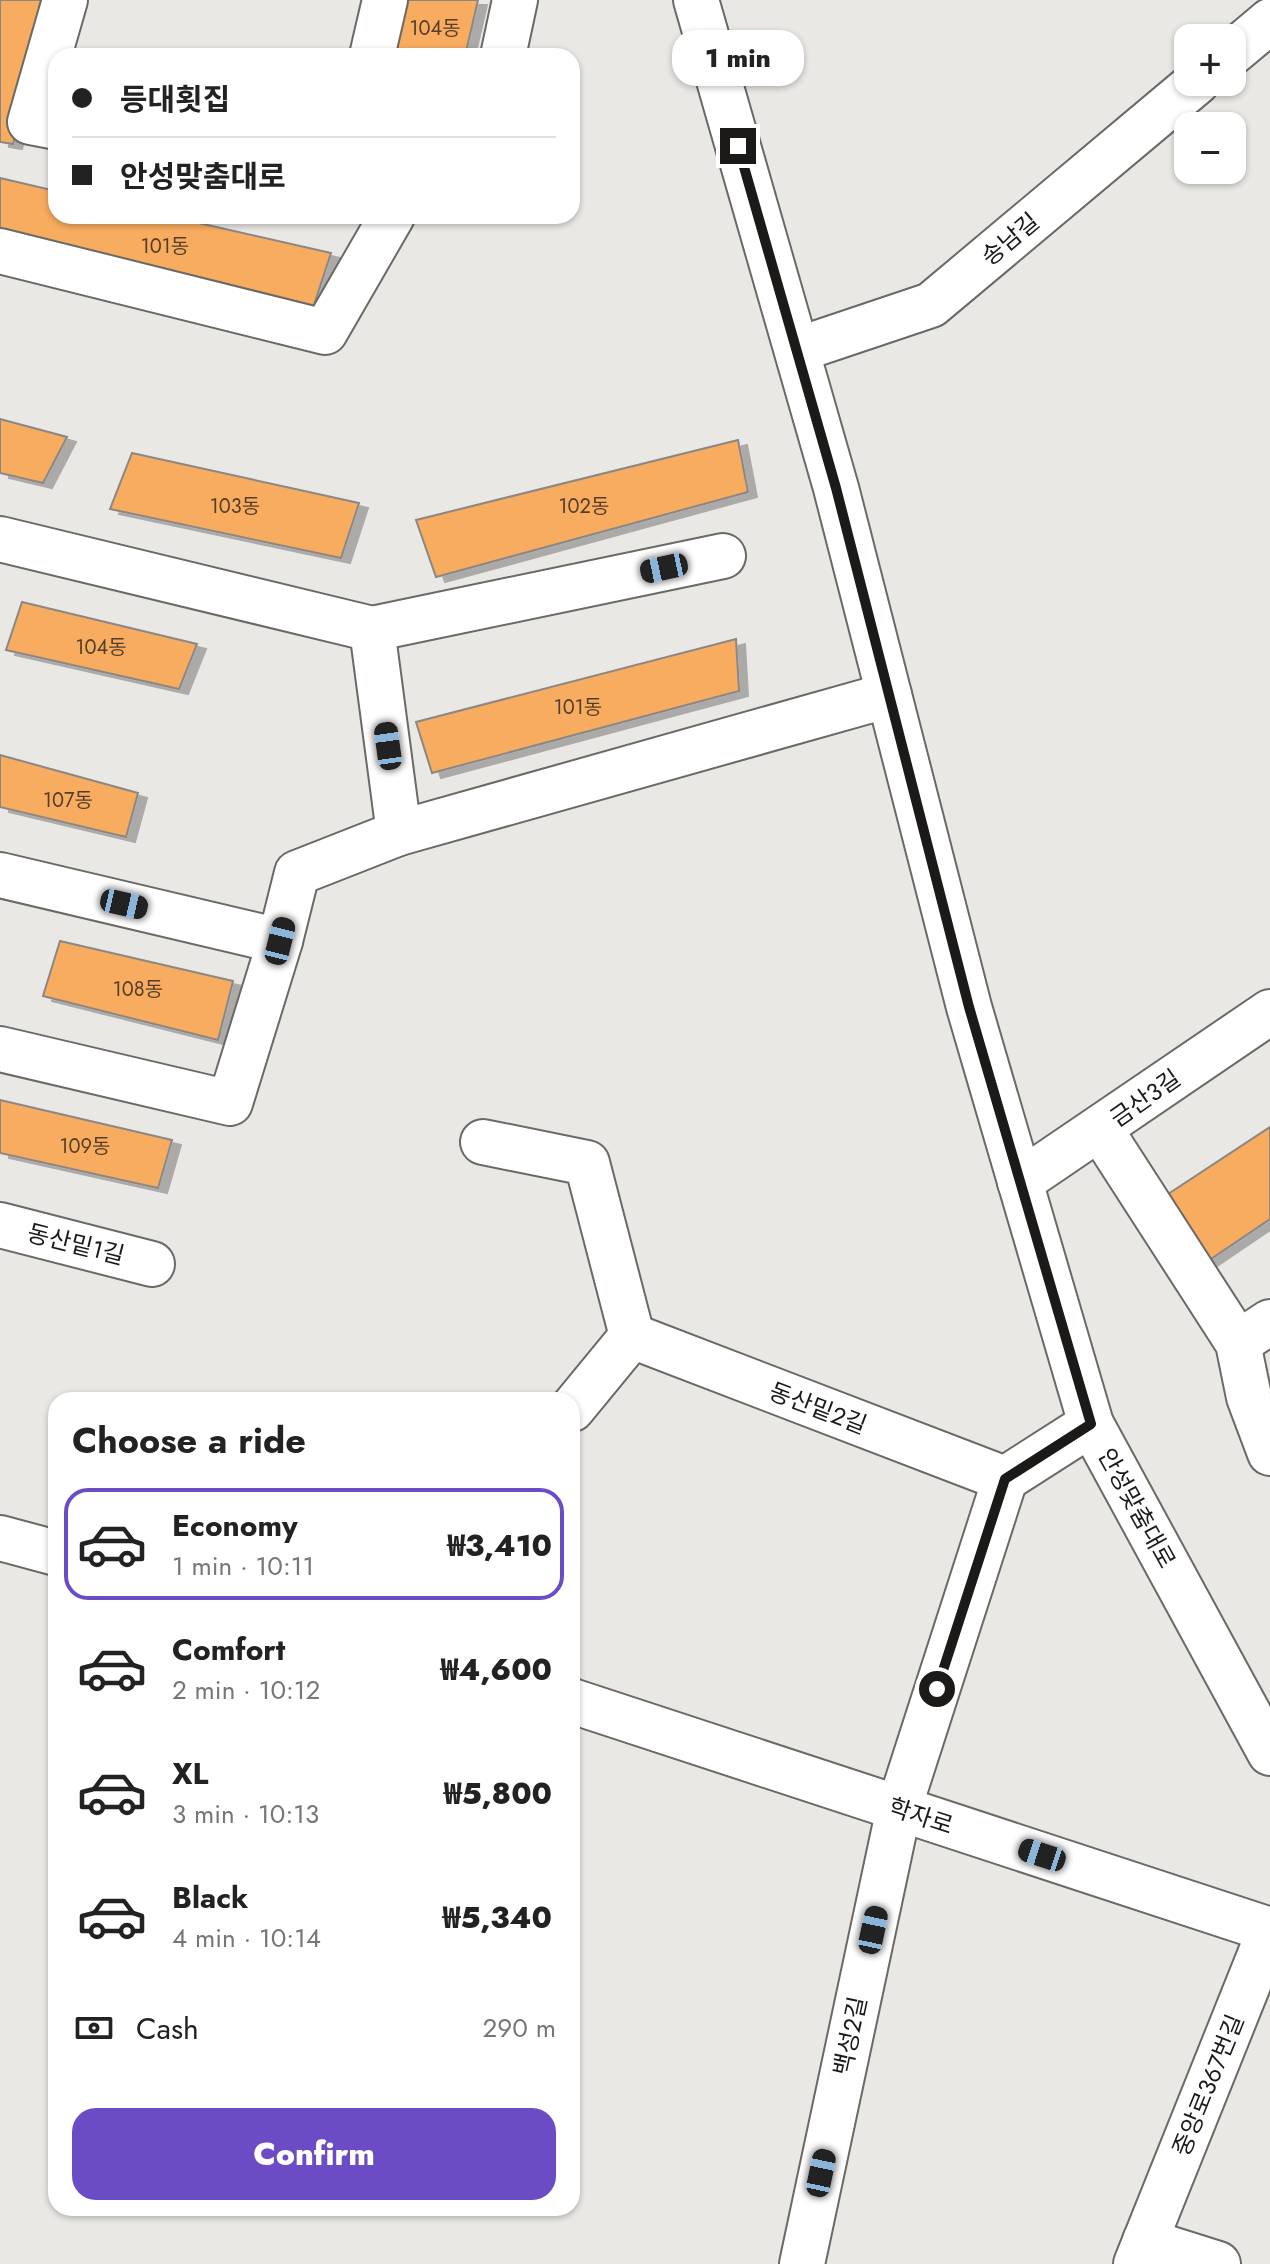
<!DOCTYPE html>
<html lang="en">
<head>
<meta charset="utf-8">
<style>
	body { margin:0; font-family:Jost,"Noto Sans KR",sans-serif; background:#f6f6f6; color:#222; height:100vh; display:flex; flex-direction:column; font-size:30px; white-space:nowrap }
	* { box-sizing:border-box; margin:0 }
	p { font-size:26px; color:#767676 }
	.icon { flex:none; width:44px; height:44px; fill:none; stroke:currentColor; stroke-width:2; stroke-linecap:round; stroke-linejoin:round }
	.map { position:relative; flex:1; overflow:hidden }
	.drawer { position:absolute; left:48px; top:1392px; width:532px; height:824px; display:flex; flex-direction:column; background:#fff; border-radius:24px; box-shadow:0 2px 6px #0004 }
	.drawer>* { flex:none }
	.top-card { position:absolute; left:48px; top:48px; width:532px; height:176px; border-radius:24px; box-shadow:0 2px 6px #0004; display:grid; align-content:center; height:176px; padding:0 24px; background:#fff }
	.buttons { position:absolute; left:1174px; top:24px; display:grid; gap:16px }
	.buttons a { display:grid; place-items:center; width:72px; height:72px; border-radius:16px; background:#fff; box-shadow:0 2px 6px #0004; font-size:40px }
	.end { position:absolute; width:36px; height:36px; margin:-18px; border:10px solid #1b1a19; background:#fff; box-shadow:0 0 0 4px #fff }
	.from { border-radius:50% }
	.bubble { position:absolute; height:56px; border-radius:24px; background:#fff; box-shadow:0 2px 6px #0004; font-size:26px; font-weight:800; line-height:56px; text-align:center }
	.car { position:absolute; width:24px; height:48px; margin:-24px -12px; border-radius:10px; box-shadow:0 0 6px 2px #0007; background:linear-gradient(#222 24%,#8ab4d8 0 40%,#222 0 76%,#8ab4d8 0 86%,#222 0) }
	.top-card b { display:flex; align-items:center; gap:28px; height:76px; font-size:30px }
	.top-card b+b { border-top:2px solid #e0e0e0 }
	.top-card i { width:20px; height:20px; background:#222 }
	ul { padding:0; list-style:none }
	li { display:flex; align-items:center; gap:24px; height:112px; margin:0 16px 12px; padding:0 8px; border:4px solid transparent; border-radius:24px }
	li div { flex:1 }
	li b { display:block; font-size:30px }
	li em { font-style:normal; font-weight:800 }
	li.current { border-color:#6b4cc5 }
	li>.icon { width:72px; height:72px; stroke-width:1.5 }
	h2 { padding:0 24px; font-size:36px; line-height:96px }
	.pay { display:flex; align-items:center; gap:20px; height:88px; padding:0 24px; font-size:30px }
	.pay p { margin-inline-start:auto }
	.button { display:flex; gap:16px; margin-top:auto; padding:16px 24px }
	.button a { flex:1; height:92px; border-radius:24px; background:#6b4cc5; color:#fff; font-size:32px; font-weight:800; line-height:92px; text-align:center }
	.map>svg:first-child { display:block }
	.building { fill:#f8ac5f; stroke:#8a8785; stroke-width:2; filter:url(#shadow) }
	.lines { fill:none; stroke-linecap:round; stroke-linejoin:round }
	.minor-casing { stroke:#6a6966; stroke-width:48 }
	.minor { stroke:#fff; stroke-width:44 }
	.route { stroke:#1b1a19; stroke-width:10 }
	.labels { text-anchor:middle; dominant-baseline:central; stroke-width:6; stroke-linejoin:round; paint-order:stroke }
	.number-label { font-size:20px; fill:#523e2a }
	.street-label { font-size:24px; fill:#1b1a19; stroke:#fff }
</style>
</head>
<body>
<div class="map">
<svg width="1270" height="2264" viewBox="0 0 1270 2264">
	<defs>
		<filter id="shadow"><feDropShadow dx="9" dy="5" stdDeviation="0" flood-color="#0004"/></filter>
	</defs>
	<rect width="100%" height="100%" fill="#eae8e5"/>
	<g class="building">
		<polygon points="0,0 51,0 13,144 0,142"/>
		<polygon points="406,0 478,0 465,56 392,56"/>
		<polygon points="0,178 56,191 56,216 168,216 331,253 312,311 0,239"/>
		<polygon points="0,419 67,437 43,483 0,473"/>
		<polygon points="738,440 748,492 436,577 416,520"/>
		<polygon points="132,453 359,503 341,558 110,509"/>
		<polygon points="22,602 197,644 179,689 6,650"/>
		<polygon points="736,639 739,691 432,773 416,722"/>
		<polygon points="0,755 138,793 126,837 0,807"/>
		<polygon points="60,941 233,981 218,1040 43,996"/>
		<polygon points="0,1100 172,1140 158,1188 0,1153"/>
		<polygon points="1270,1127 1270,1219 1202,1265 1159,1200"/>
	</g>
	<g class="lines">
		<defs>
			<g id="minor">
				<polyline points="696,0 836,488 969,1007 1091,1424 1270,1753"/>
				<polyline points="1232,53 1270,21"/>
				<polyline points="372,56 385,0"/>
				<polyline points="503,56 515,0"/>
				<polyline points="56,127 30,122 65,0"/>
				<polyline points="0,251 325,332 392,216"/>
				<polyline points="797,350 931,305 1197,82"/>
				<polyline points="0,539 372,629"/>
				<polyline points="723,556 372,629 399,833 889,695"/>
				<polyline points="0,875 280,941 297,873 399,833"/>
				<polyline points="0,1049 230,1103 280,941"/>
				<polyline points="1100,1129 1238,1343 1249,1397 1270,1453"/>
				<polyline points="483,1142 587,1163 632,1336"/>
				<polyline points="1020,1182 1270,1012"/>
				<polyline points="0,1225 152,1264"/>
				<polyline points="1238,1343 1270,1322"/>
				<polyline points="572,1409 632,1336 1005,1479"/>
				<polyline points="0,1538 56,1553"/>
				<polyline points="572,1701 1270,1930"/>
				<polyline points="1145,2241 1218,2264"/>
				<polyline points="802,2264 899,1808 1005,1479 1091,1424"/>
				<polyline points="1136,2264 1270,1930"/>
			</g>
		</defs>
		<use href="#minor" class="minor-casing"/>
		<use href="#minor" class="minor"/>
	</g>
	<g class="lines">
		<polyline class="route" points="738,146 836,488 969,1007 1091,1424 1005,1479 937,1689"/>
	</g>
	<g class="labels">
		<g class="number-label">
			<text x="435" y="28">104동</text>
			<text x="165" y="246">101동</text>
			<text x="235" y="506">103동</text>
			<text x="584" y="506">102동</text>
			<text x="101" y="647">104동</text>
			<text x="578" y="707">101동</text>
			<text x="68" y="800">107동</text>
			<text x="138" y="989">108동</text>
			<text x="85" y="1146">109동</text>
		</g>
		<g class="street-label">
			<text transform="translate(1010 239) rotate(-40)">송남길</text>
			<text transform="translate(1145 1098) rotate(-35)">금산3길</text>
			<text transform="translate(76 1244) rotate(14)">동산밑1길</text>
			<text transform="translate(818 1408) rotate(21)">동산밑2길</text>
			<text transform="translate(1137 1508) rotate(61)">안성맞춤대로</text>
			<text transform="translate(921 1816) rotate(18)">학자로</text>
			<text transform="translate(850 2036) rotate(-78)">백성2길</text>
			<text transform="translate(1208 2085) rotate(-68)">중앙로367번길</text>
		</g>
	</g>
</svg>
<div class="buttons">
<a>+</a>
<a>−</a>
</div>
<i class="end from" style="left:937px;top:1689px"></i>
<i class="end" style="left:738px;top:146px"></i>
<div class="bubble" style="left:672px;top:30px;width:132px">1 min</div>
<i class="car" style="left:664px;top:568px;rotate:258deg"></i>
<i class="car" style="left:388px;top:746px;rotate:352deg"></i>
<i class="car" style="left:124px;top:904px;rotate:103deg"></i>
<i class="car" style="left:280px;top:941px;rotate:14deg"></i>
<i class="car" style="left:1042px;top:1855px;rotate:288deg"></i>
<i class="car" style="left:873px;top:1930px;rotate:12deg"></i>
<i class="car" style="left:821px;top:2173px;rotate:12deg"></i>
<div class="top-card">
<b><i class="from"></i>등대횟집</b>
<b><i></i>안성맞춤대로</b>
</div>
<section class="drawer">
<h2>Choose a ride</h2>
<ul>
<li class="current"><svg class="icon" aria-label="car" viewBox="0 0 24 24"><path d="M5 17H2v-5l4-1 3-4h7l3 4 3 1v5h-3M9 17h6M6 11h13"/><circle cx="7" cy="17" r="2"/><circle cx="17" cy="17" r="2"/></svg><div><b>Economy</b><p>1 min · 10:11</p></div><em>₩3,410</em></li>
<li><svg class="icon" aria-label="car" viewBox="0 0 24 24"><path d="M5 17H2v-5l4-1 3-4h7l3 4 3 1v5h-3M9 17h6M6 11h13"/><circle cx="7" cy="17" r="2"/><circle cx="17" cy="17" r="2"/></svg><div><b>Comfort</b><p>2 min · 10:12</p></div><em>₩4,600</em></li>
<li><svg class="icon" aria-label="car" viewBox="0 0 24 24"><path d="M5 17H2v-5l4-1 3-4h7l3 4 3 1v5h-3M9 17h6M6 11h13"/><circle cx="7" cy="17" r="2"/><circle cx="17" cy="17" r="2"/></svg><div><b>XL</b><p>3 min · 10:13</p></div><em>₩5,800</em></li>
<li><svg class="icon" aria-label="car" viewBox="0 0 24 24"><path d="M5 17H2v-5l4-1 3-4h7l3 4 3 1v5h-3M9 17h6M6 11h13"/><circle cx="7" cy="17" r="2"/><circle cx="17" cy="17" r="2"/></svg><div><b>Black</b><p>4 min · 10:14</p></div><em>₩5,340</em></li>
</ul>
<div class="pay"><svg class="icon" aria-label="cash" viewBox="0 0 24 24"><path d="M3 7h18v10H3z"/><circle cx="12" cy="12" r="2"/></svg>Cash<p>290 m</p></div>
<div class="button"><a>Confirm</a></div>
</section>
</div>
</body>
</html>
